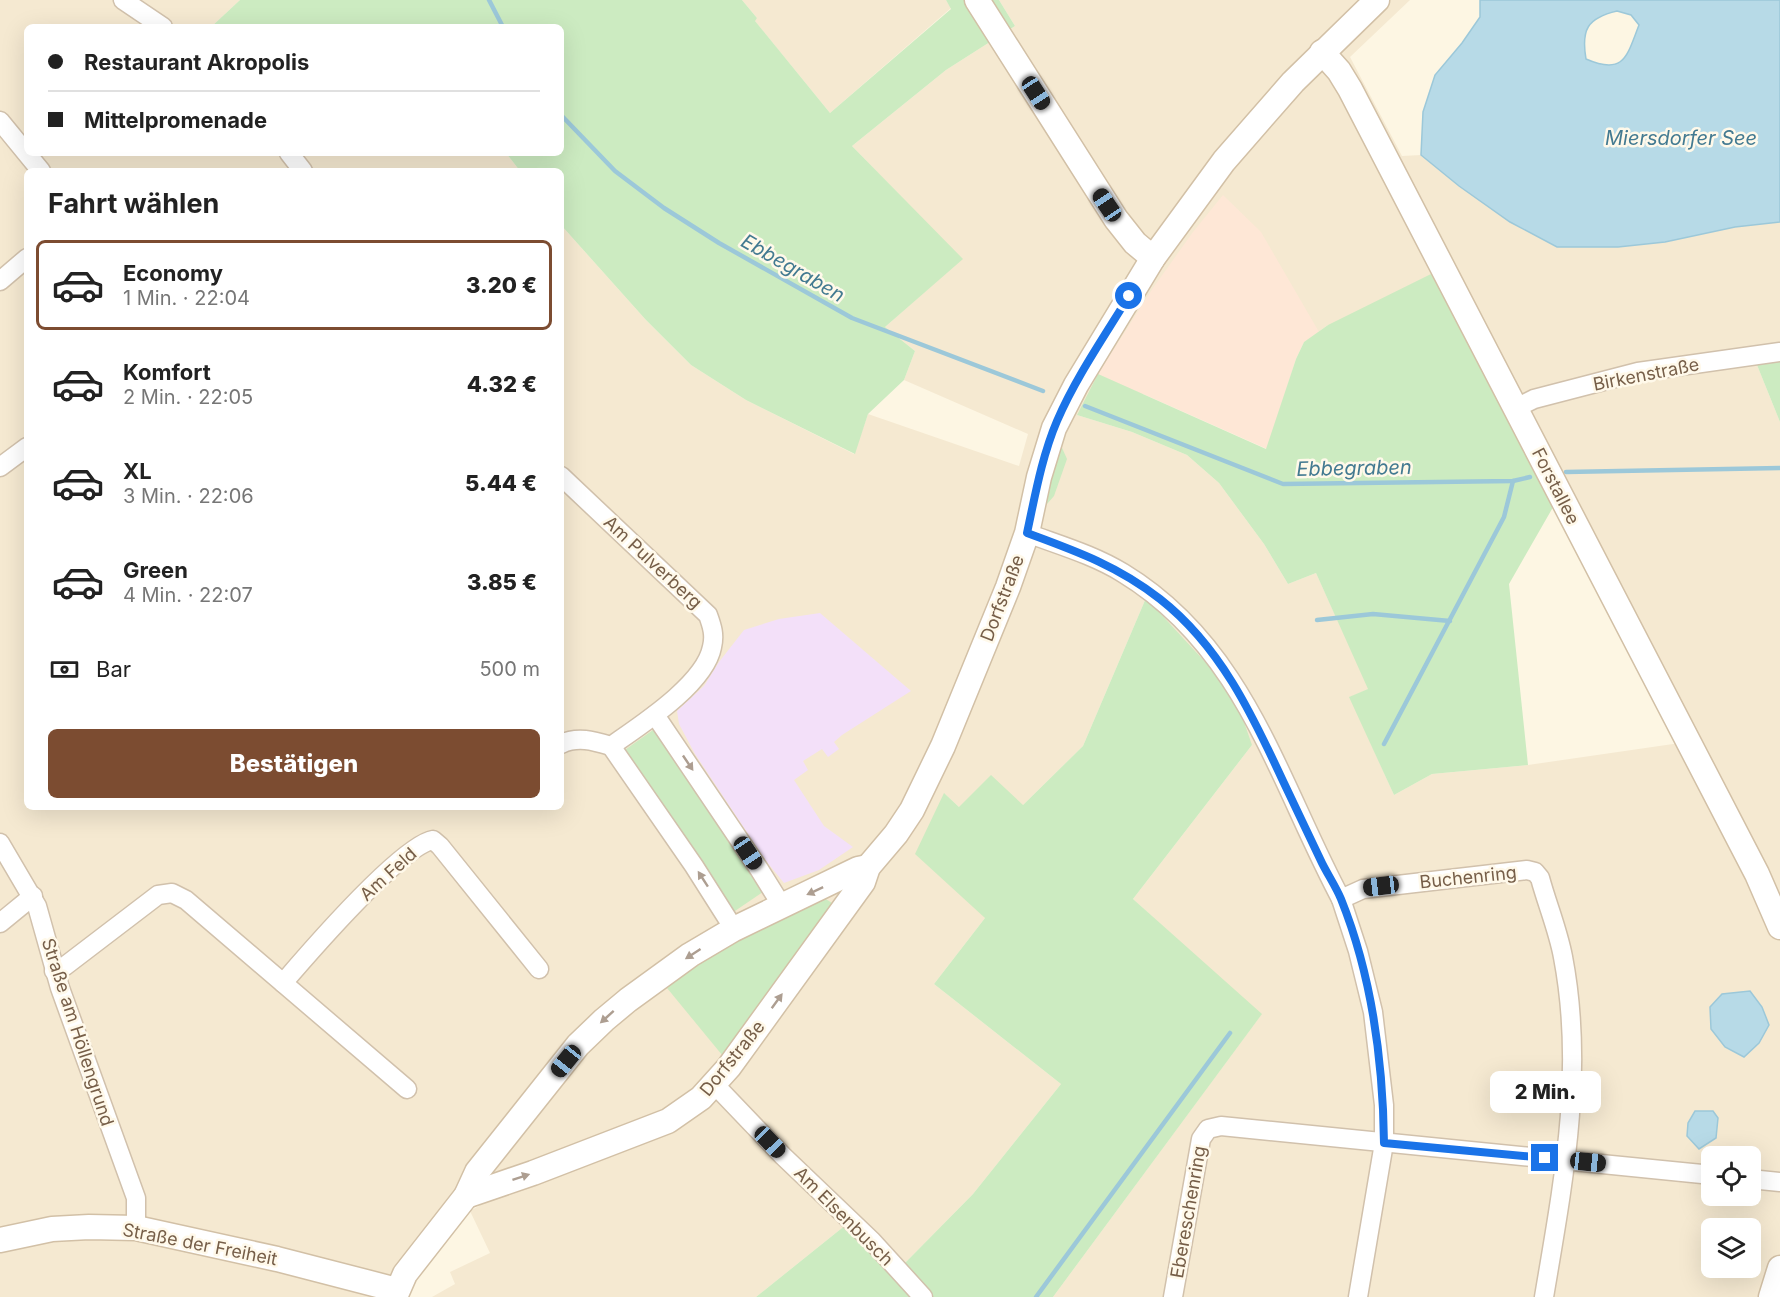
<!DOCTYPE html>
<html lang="de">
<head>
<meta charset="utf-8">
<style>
	body { margin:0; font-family:Inter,sans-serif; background:#f6f6f6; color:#222; height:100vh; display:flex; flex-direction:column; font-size:22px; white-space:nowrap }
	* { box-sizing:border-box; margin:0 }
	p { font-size:20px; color:#767676 }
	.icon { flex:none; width:33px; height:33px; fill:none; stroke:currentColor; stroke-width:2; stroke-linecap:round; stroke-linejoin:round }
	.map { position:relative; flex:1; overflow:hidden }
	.panel { position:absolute; left:24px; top:168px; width:540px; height:642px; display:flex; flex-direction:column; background:#fff; border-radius:9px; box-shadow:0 6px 24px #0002 }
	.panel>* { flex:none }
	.top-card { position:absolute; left:24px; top:24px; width:540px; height:132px; border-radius:9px; box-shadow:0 6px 24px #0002; display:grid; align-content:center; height:132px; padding:0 24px; background:#fff }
	.buttons { position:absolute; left:1701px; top:1146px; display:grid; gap:12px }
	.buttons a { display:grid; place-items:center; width:60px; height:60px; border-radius:9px; background:#fff; box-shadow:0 6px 24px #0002; font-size:30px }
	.end { position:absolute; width:27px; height:27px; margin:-14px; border:8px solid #1a73e8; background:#fff; box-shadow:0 0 0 3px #fff }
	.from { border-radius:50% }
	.bubble { position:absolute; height:42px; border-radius:9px; background:#fff; box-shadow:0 6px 24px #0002; font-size:20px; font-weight:800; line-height:42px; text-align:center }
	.car { position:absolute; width:18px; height:36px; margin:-18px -9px; border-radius:8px; box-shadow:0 0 4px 2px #0007; background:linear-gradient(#222 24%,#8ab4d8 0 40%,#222 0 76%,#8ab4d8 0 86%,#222 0) }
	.top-card b { display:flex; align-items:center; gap:21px; height:57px; font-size:22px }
	.top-card b+b { border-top:2px solid #e0e0e0 }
	.top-card i { width:15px; height:15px; background:#222 }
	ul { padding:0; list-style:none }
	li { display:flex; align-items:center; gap:18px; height:90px; margin:0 12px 9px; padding:0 12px; border:3px solid transparent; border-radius:9px }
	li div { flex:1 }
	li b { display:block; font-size:22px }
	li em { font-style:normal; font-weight:800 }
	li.current { border-color:#7c4c31 }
	li>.icon { width:54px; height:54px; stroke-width:1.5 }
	h2 { padding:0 24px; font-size:27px; line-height:72px }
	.pay { display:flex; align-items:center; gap:15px; height:66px; padding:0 24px; font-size:22px }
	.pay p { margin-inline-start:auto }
	.action { display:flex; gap:12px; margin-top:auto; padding:12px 24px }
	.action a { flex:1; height:69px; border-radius:9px; background:#7c4c31; color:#fff; font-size:24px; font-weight:800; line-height:69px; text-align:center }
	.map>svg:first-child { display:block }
	.residential { fill:#f5e9d1; fill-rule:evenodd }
	.commercial { fill:#fee7d6 }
	.education { fill:#f3e0f9 }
	.green { fill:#ccebc1 }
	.water { fill:#b7dae7; stroke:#9cc8d9; stroke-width:1.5; fill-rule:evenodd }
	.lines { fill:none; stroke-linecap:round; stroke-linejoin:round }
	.stream { stroke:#9cc8d9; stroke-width:4.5 }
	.street-casing { stroke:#d1c1ac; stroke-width:21 }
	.secondary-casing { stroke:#d2c0a6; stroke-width:27 }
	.street { stroke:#fff; stroke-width:18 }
	.secondary { stroke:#fff; stroke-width:24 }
	.oneway { fill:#ad9e91 }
	.route { stroke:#1a73e8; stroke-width:8 }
	.labels { text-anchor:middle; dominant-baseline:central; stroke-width:5; stroke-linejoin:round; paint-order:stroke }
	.street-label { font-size:18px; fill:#765e48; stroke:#fff9ea }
	.water-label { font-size:20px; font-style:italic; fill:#437a91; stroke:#fff9ea }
</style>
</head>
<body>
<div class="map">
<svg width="1780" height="1297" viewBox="0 0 1780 1297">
	<rect width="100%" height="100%" fill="#fdf6e3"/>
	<g class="residential">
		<path d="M0,0h240l-29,27h-184v126h479l14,18h-493v636h534v-582l85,95 45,45 55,35 108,54 14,-40 151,52 9,-32 -124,-54 11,-29 -30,-24 77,-68 -110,-113 94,-76 69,-44 -16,-26h411l-60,57 52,99 19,-1 38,31 51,36 48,25h60l47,-5 70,-15 45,-5v124l-25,14 25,62v875h-727l208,-282 -128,-116 119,-154 -106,-147 -63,148 -60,59 -64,2 -14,-13 40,124 -51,66 127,100 -88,110 -69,70 -179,-174 -270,105 -65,80 -11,19 1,3h-380zM1328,325l228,177 124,241 -152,22 -96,9 -38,21 -44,-98 19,-8 -53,-116 -28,11 -24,-40 -45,-61 -32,-28 -55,-23 -55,-17 227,-73zM1712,1156h38v40h-38zM1712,1228h38v40h-38z"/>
		<polygon points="742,0 946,0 951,8 830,113 754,20 757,18"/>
		<polygon points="720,1097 847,1224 756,1297 432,1297 455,1284 450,1272 490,1253 470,1211 491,1199 668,1134"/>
	</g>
	<polygon class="commercial" points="1223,195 1261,232 1319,332 1304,342 1296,359 1267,449 1098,374 1153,288 1193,232"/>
	<polygon class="education" points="820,613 911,691 842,735 834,742 839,749 828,757 822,749 803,761 808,770 794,780 824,826 853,847 819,870 784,883 766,861 695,754 679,724 677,711 704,686 719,662 744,630 779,619"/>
	<g class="green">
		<polygon points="240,0 742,0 757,18 755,21 830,113 951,9 946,0 999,0 1015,26 946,70 852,146 963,259 885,327 915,351 904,380 868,414 855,454 746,400 691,365 646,320 561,225 561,171 520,171 506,153 561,153 561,27 413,27 410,24 380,27 211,27"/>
		<polygon points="1431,274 1556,502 1509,584 1528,765 1432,774 1394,795 1349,697 1368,689 1316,573 1288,584 1264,544 1219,483 1187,455 1132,432 1077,415 1098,374 1266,449 1296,359 1304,342 1328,325"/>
		<polygon points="1780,357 1780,422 1755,360"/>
		<polygon points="1059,441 1067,459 1054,496 1040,512"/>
		<polygon points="1146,598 1208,665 1238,705 1252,745 1133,899 1262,1014 1053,1297 756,1297 847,1224 904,1264 973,1194 1061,1084 934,984 985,918 915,854 944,793 959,807 991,775 1023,805 1083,746"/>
		<polygon points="653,730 660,732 766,890 732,913 622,752"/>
		<polygon points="821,896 832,903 831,917 727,1061 667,988 726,940"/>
	</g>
	<g class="water">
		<path d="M1480,0h300v222l-45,5 -70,15 -47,5h-61l-47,-25 -51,-36 -38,-31 2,-43 12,-37 27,-32 18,-26zM1617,11l14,4 8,10c-12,30 -14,51 -53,34 -5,-29 1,-41 31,-48z"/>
		<polygon points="1750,991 1762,1007 1769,1025 1759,1043 1744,1057 1725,1047 1711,1029 1710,1007 1722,994"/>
		<polygon points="1695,1111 1713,1111 1718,1118 1716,1138 1699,1149 1687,1136 1688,1123"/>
	</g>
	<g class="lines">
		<g class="stream">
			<polyline points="489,0 503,27"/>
			<polyline points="561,115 615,171 664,208 719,243 852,318 1043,391"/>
			<polyline points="1085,406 1283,484 1513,481 1530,477"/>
			<polyline points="1566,472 1780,468"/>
			<polyline points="1317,620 1373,614 1450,621"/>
			<polyline points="1384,744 1504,517 1513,481"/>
			<polyline points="1036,1297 1230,1033"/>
		</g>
		<defs>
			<g id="street">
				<polyline points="123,0 163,27"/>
				<polyline points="0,121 41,171"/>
				<polyline points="289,153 303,171"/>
				<polyline points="0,281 27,258"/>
				<polyline points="1516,408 1534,399 1638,372 1780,352"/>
				<polyline points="0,467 27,447"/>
				<path d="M561,476l147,139c4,11 7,20 4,32 -7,37 -71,78 -101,99 -17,-5 -33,-10 -50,-2"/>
				<path d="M1027,533c32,12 67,22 96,40 122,74 155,208 218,326"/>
				<polyline points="655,715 759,869 782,906"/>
				<polyline points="611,746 694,866 734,929"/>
				<polyline points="0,843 37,906 60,988 136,1198 136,1228"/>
				<polyline points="0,923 33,896"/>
				<polyline points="54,971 65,966 158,895 172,893 186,900 407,1089"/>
				<path d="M283,983c24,-28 119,-138 150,-143l7,6 99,123"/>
				<polyline points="715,1085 783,1156 872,1241 923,1297"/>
				<polyline points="1750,1179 1780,1182"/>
				<polyline points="1173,1297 1201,1139 1208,1129 1221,1126 1712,1175"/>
				<path d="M1358,1297l26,-154v-38l-11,-93 -15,-61 -17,-52 22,-10 164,-19 8,2 5,6c7,26 18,52 23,79 22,115 0,227 -19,340"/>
			</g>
			<g id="secondary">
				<polyline points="977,0 1116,219 1135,243 1153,258"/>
				<polyline points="1322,52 1339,71 1350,89 1757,874 1780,927"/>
				<polyline points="466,1196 533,1173 668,1121 701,1098 729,1067 863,882 868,867 896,834 912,810 943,746 1008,587 1027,533 1039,477 1054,428 1076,385 1153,258 1224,161 1293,82 1377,0"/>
				<polyline points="0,1240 52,1229 89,1227 136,1228 277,1259 397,1290"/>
				<polyline points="395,1297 405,1274 466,1196 477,1172 578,1045 604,1020 628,1000 690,955 734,929 858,869 868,867"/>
				<polyline points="1771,1297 1780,1268"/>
			</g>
		</defs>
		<use href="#street" class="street-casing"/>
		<use href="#secondary" class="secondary-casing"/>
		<use href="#street" class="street"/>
		<use href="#secondary" class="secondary"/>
	</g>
	<defs><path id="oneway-solid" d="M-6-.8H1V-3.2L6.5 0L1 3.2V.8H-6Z" transform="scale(1.5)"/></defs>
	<g class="oneway">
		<use href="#oneway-solid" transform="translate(688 763) rotate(56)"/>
		<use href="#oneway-solid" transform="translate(703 879) rotate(-123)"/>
		<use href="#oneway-solid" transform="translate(815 891) rotate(155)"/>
		<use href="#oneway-solid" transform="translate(693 954) rotate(147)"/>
		<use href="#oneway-solid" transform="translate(777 1001) rotate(-54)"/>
		<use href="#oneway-solid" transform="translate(607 1017) rotate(138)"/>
		<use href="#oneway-solid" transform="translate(521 1177) rotate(-18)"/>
	</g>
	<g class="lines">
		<path class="route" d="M1129,296c-25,41 -53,81 -72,125 -15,35 -22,75 -30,112 49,18 91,33 133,66 60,47 92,115 123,182 13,27 26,55 39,82 6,12 14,24 19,36 31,77 42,163 43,244l161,15"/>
	</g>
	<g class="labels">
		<g class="street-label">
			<text transform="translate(1646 374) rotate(-11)">Birkenstraße</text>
			<text transform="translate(1556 486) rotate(63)">Forstallee</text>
			<text transform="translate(653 562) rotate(43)">Am Pulverberg</text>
			<text transform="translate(1002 598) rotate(-69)">Dorfstraße</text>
			<text transform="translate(388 874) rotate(-42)">Am Feld</text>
			<text transform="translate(1468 877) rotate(-6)">Buchenring</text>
			<text transform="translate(78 1032) rotate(72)">Straße am Höllengrund</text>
			<text transform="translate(732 1058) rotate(-51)">Dorfstraße</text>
			<text transform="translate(1188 1212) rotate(-80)">Ebereschenring</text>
			<text transform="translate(844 1216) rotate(45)">Am Elsenbusch</text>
			<text transform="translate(200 1244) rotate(11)">Straße der Freiheit</text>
		</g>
		<g class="water-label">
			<text x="1681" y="138">Miersdorfer See</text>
			<text transform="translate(793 268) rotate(30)">Ebbegraben</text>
			<text transform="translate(1354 468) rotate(-1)">Ebbegraben</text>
		</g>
	</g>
</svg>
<div class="buttons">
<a><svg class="icon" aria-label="locate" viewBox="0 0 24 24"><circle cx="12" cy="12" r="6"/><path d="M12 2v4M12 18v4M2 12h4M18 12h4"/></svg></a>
<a><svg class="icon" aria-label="layers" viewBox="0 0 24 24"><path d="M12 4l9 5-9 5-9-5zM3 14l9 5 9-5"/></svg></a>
</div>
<i class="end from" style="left:1129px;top:296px"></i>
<i class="end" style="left:1545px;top:1158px"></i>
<div class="bubble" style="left:1490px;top:1071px;width:111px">2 Min.</div>
<i class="car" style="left:1036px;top:93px;rotate:147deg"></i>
<i class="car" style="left:1107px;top:205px;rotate:326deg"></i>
<i class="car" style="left:748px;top:853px;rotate:146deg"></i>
<i class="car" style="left:1381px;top:886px;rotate:263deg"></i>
<i class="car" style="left:566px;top:1061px;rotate:219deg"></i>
<i class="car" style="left:770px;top:1142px;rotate:136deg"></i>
<i class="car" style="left:1588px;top:1162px;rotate:96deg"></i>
<div class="top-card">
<b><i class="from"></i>Restaurant Akropolis</b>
<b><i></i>Mittelpromenade</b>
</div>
<section class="panel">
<h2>Fahrt wählen</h2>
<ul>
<li class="current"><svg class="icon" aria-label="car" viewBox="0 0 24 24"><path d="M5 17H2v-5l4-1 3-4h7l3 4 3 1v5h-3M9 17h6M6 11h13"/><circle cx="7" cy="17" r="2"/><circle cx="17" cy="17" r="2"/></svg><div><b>Economy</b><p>1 Min. · 22:04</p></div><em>3.20 €</em></li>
<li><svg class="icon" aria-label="car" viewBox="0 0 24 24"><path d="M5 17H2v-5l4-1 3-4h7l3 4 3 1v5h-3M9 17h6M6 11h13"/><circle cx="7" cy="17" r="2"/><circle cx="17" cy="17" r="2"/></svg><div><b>Komfort</b><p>2 Min. · 22:05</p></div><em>4.32 €</em></li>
<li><svg class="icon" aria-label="car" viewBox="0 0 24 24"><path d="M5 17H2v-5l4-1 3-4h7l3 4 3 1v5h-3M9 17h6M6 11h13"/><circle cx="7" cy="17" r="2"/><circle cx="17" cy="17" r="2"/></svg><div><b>XL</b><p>3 Min. · 22:06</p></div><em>5.44 €</em></li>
<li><svg class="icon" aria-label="car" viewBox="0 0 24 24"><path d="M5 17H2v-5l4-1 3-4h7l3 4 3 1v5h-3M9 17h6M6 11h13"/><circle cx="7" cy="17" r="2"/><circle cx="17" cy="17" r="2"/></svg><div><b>Green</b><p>4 Min. · 22:07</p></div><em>3.85 €</em></li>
</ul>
<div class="pay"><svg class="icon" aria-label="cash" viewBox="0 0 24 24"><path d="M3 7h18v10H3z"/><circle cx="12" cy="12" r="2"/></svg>Bar<p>500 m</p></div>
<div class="action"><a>Bestätigen</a></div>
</section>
</div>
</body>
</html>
